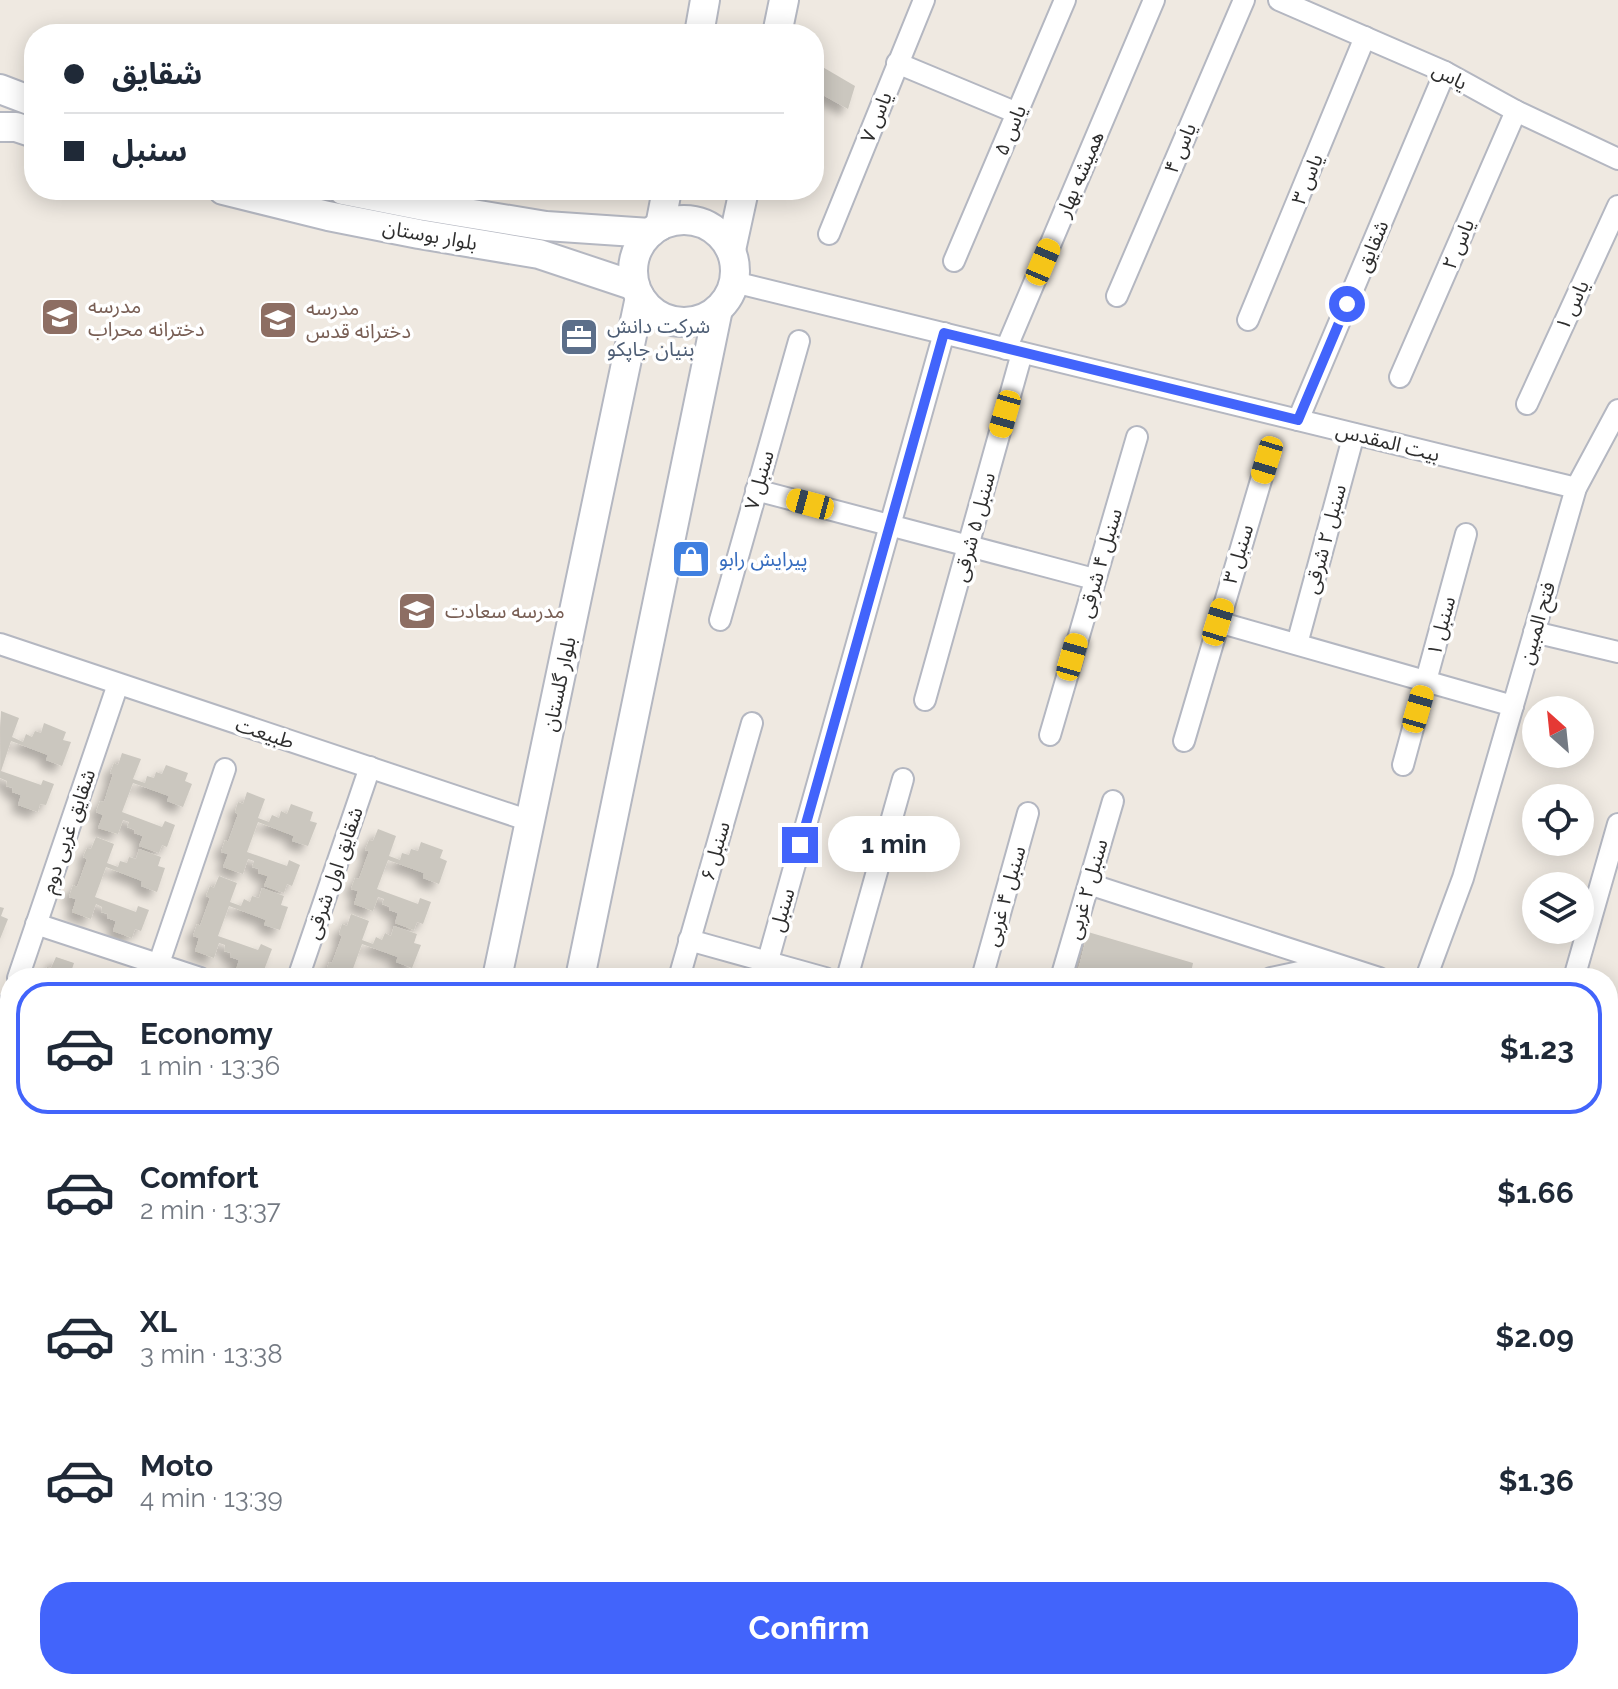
<!DOCTYPE html>
<html lang="en">
<head>
<meta charset="utf-8">
<style>
	body { margin:0; font-family:Raleway,"Noto Sans Arabic",sans-serif; background:#f2f2f3; color:#1f2937; height:100vh; display:flex; flex-direction:column; font-size:30px; white-space:nowrap }
	* { box-sizing:border-box; margin:0 }
	p { font-size:26px; color:#747a83 }
	.icon { flex:none; width:44px; height:44px; fill:none; stroke:currentColor; stroke-width:2; stroke-linecap:round; stroke-linejoin:round }
	.map { position:relative; flex:1; overflow:hidden }
	.panel { position:absolute; left:0px; top:968px; width:1618px; height:722px; display:flex; flex-direction:column; background:#fff; border-radius:32px 32px 0 0; box-shadow:0 4px 20px #0003 }
	.panel>* { flex:none }
	.top-card { position:absolute; left:24px; top:24px; width:800px; height:176px; border-radius:32px; box-shadow:0 4px 20px #0003; display:grid; align-content:center; height:176px; padding:0 40px; background:#fff }
	.needle { width:52px; rotate:333deg }
	.controls { position:absolute; left:1522px; top:696px; display:grid; gap:16px }
	.controls a { display:grid; place-items:center; width:72px; height:72px; border-radius:50%; background:#fff; box-shadow:0 4px 20px #0003; font-size:40px }
	.end { position:absolute; width:36px; height:36px; margin:-18px; border:10px solid #4264fb; background:#fff; box-shadow:0 0 0 4px #fff }
	.from { border-radius:50% }
	.bubble { position:absolute; height:56px; border-radius:28px; background:#fff; box-shadow:0 4px 20px #0003; font-size:26px; font-weight:700; line-height:56px; text-align:center }
	.car { position:absolute; width:24px; height:48px; margin:-24px -12px; border-radius:10px; box-shadow:0 0 6px 2px #0007; background:linear-gradient(#f5c518 24%,#345 0 40%,#f5c518 0 76%,#345 0 86%,#f5c518 0) }
	.top-card b { display:flex; align-items:center; gap:28px; height:76px; font-size:30px }
	.top-card b+b { border-top:2px solid #e0e1e3 }
	.top-card i { width:20px; height:20px; background:#1f2937 }
	ul { padding:14px 0 0; list-style:none }
	li { display:flex; align-items:center; gap:24px; height:132px; margin:0 16px 12px; padding:0 24px; border:4px solid transparent; border-radius:32px }
	li div { flex:1 }
	li b { display:block; font-size:30px }
	li em { font-style:normal; font-weight:700 }
	li.active { border-color:#4264fb }
	li>.icon { width:72px; height:72px; stroke-width:1.5 }
	.button { display:flex; gap:16px; margin-top:auto; padding:16px 40px }
	.button a { flex:1; height:92px; border-radius:32px; background:#4264fb; color:#fff; font-size:32px; font-weight:700; line-height:92px; text-align:center }
	.map>svg:first-child { display:block }
	.green { fill:#b6e59e }
	.building { fill:#cbc7bf; filter:url(#shadow) }
	.lines { fill:none; stroke-linecap:round; stroke-linejoin:round }
	.minor-casing { stroke:#b4b7c1; stroke-width:24 }
	.secondary-casing { stroke:#b4b7c1; stroke-width:32 }
	.primary-casing { stroke:#c9c9c9; stroke-width:36 }
	.minor { stroke:#fff; stroke-width:20 }
	.secondary { stroke:#fff; stroke-width:28 }
	.primary { stroke:#f2d163; stroke-width:32 }
	.route { stroke:#4264fb; stroke-width:10 }
	.labels { text-anchor:middle; dominant-baseline:central; stroke-width:7; stroke-linejoin:round; paint-order:stroke }
	.street-label { font-size:20px; fill:#2e2e2e; stroke:#fff }
	.education-label { font-size:20px; fill:#785e54; stroke:#fff; text-anchor:start }
	.service-label { font-size:20px; fill:#4e5e75; stroke:#fff; text-anchor:start }
	.shop-label { font-size:20px; fill:#366cbe; stroke:#fff; text-anchor:start }
</style>
</head>
<body>
<div class="map">
<svg width="1618" height="1689" viewBox="0 0 1618 1689">
	<defs>
		<filter id="shadow"><feDropShadow dx="-7" dy="7" stdDeviation="4" flood-color="#0004"/></filter>
	</defs>
	<rect width="100%" height="100%" fill="#efe9e1"/>
	<g class="green">
		<polygon points="10,1604 10,1680 53,1680 56,1689 0,1689 0,1607"/>
		<polygon points="164,1680 280,1680 284,1689 134,1689"/>
	</g>
	<g class="building">
		<polygon points="814,62 855,86 848,109 814,90"/>
		<polygon points="1,711 19,718 12,737 23,742 26,734 32,737 35,731 41,733 44,723 66,732 63,740 71,742 62,766 46,760 48,755 11,741 1,771 41,785 43,780 54,784 46,805 40,804 38,812 18,805 21,795 12,792 13,788 6,786 7,781 0,778"/>
		<polygon points="122,753 141,759 133,779 145,783 147,776 154,778 156,772 162,774 166,765 188,773 185,781 192,784 183,807 167,801 169,796 133,783 122,812 162,827 165,821 175,825 167,847 162,845 159,853 139,846 143,836 134,833 135,830 127,827 129,822 123,820 118,834 98,828 103,815 96,812 100,801 104,802 113,774 110,773 114,763 118,765"/>
		<polygon points="247,792 265,799 258,818 269,822 272,815 279,818 281,811 287,814 291,804 313,812 310,821 317,823 308,846 292,841 294,836 258,822 247,852 287,866 289,860 300,865 292,886 287,884 284,893 264,886 268,876 258,873 259,869 252,867 254,861 248,859 243,874 223,867 228,854 221,852 225,840 228,842 238,814 235,812 238,802 243,804"/>
		<polygon points="378,829 396,836 389,856 400,860 402,853 409,855 411,849 418,851 421,842 443,850 440,858 447,861 439,884 423,878 424,873 388,860 377,889 418,904 420,898 431,902 423,924 417,922 414,930 395,923 398,913 389,910 390,907 382,904 384,899 378,897 373,911 354,904 358,891 351,889 355,878 359,879 369,851 365,850 369,840 373,841"/>
		<polygon points="96,837 114,844 107,863 118,867 120,861 127,863 129,857 136,859 139,849 161,857 158,866 165,868 157,892 141,886 142,881 106,867 95,897 136,912 138,906 149,910 141,931 135,929 132,938 113,931 116,921 107,918 108,914 101,912 102,907 96,904 91,919 72,912 76,899 69,897 73,885 77,887 87,859 83,857 87,848 91,849"/>
		<polygon points="219,876 237,883 230,902 241,906 244,899 250,902 252,896 259,898 262,888 284,896 281,905 288,907 280,930 264,925 266,920 229,906 218,936 258,950 261,944 272,949 264,970 258,968 255,977 236,970 239,960 230,957 231,953 224,951 225,945 219,943 214,958 195,951 199,938 193,936 197,924 200,926 210,898 206,896 210,886 214,888"/>
		<polygon points="0,907 4,908 1,916 8,919 0,939"/>
		<polygon points="351,914 369,921 362,940 373,944 376,937 382,940 385,933 391,936 394,926 417,934 414,943 421,945 412,968 396,962 398,957 362,944 351,974 362,978 331,978 332,976 325,974 329,962 332,963 342,936 339,934 342,924 347,926"/>
		<polygon points="1088,932 1193,963 1190,978 1076,978"/>
		<polygon points="56,957 74,963 69,978 43,977 47,967 51,968"/>
		<polygon points="99,969 123,978 96,978"/>
		<polygon points="10,1543 10,1589 7,1590 9,1595 0,1598 0,1551 6,1549 5,1545"/>
		<polygon points="58,1680 124,1680 124,1681 99,1689 93,1689 92,1685 81,1689 61,1689"/>
	</g>
	<g class="lines">
		<defs>
			<g id="minor">
				<polyline points="1279,0 1445,72 1516,111 1618,159"/>
				<polyline points="897,63 1017,113"/>
				<polyline points="829,234 924,0"/>
				<polyline points="954,261 1065,0"/>
				<polyline points="734,282 1576,488"/>
				<polyline points="1117,296 1244,0"/>
				<polyline points="1248,320 1365,37"/>
				<polyline points="1006,349 1154,0"/>
				<polyline points="1400,377 1516,111"/>
				<polyline points="1527,404 1618,206"/>
				<polyline points="1298,420 1445,72"/>
				<polyline points="756,490 1094,579"/>
				<polyline points="720,620 799,341"/>
				<polyline points="1218,622 1513,706"/>
				<polyline points="1534,632 1618,652"/>
				<polyline points="0,644 530,821"/>
				<polyline points="1297,644 1354,434"/>
				<polyline points="925,700 1022,353"/>
				<polyline points="1050,735 1137,437"/>
				<polyline points="1184,741 1267,460"/>
				<polyline points="1403,765 1466,534"/>
				<polyline points="1089,884 1379,978"/>
				<polyline points="36,924 200,978"/>
				<polyline points="689,940 825,978"/>
				<polyline points="18,978 118,684"/>
				<polyline points="154,978 225,769"/>
				<polyline points="298,978 370,767"/>
				<polyline points="679,978 752,723"/>
				<polyline points="763,978 944,333"/>
				<polyline points="847,978 903,779"/>
				<polyline points="982,978 1028,813"/>
				<polyline points="1061,978 1113,801"/>
				<polyline points="1271,978 1332,965"/>
				<polyline points="1426,978 1463,878 1576,488 1618,410"/>
				<polyline points="1574,978 1618,824"/>
				<polyline points="0,1032 10,1002"/>
				<polyline points="1608,1043 1618,1046"/>
				<polyline points="0,1135 10,1138"/>
				<polyline points="1608,1146 1618,1111"/>
				<polyline points="1316,1680 1350,1689"/>
				<polyline points="811,1689 814,1680"/>
				<polyline points="1043,1689 1046,1680"/>
				<polyline points="1184,1689 1187,1680"/>
				<polyline points="1455,1689 1458,1680"/>
			</g>
			<g id="secondary">
				<polyline points="699,34 705,0"/>
				<polyline points="777,34 784,0"/>
				<polyline points="0,89 34,102"/>
				<polyline points="0,127 16,127 34,133"/>
				<polyline points="223,190 328,216 419,234 539,254 635,286"/>
				<polyline points="343,190 424,206 546,226 650,233"/>
				<circle cx="684" cy="271" r="51"/>
				<polyline points="660,226 667,190"/>
				<polyline points="731,250 744,190"/>
				<polyline points="497,978 640,297"/>
				<polyline points="580,978 718,309"/>
				<polyline points="0,1430 10,1436"/>
				<polyline points="0,1467 10,1474"/>
				<polyline points="324,1680 326,1689"/>
				<polyline points="590,1680 607,1689"/>
				<polyline points="510,1689 512,1680"/>
			</g>
			<polyline id="primary" points="1610,1689 1618,1662"/>
		</defs>
		<use href="#minor" class="minor-casing"/>
		<use href="#secondary" class="secondary-casing"/>
		<use href="#primary" class="primary-casing"/>
		<use href="#minor" class="minor"/>
		<use href="#secondary" class="secondary"/>
		<use href="#primary" class="primary"/>
	</g>
	<g class="lines">
		<polyline class="route" points="800,845 944,333 1298,420 1347,304"/>
	</g>
	<defs>
		<symbol id="school-square" viewBox="-11 -11 22 22"><rect x="-9" y="-9" width="18" height="18" rx="4" fill="#8d6e63" stroke="#fff"/><path d="M0-5L7-2L0 1L-7-2ZM-4 1L0 2.5L4 1V4Q0 6-4 4Z" fill="#fff"/></symbol>
		<symbol id="office-square" viewBox="-11 -11 22 22"><rect x="-9" y="-9" width="18" height="18" rx="4" fill="#5c6f8a" stroke="#fff"/><path d="M-6-3h4V-5.5h4V-3h4V5H-6ZM-1-4.5V-3h2v-1.5ZM-6 0V1H6V0Z" fill="#fff"/></symbol>
		<symbol id="shop-square" viewBox="-11 -11 22 22"><rect x="-9" y="-9" width="18" height="18" rx="4" fill="#3f7fe0" stroke="#fff"/><path d="M-5-2.5h2.3a2.7 3.5 0 0 1 5.4 0H5L5.5 6h-11ZM-1.5-2.5h3a1.5 2.3 0 0 0-3 0Z" fill="#fff"/></symbol>
	</defs>
	<g fill-rule="evenodd">
		<use href="#school-square" x="38" y="295" width="44" height="44"/>
		<use href="#school-square" x="256" y="298" width="44" height="44"/>
		<use href="#office-square" x="557" y="315" width="44" height="44"/>
		<use href="#shop-square" x="669" y="537" width="44" height="44"/>
		<use href="#school-square" x="395" y="589" width="44" height="44"/>
	</g>
	<g class="labels">
		<g class="street-label">
			<text transform="translate(1450 76) rotate(27)">یاس</text>
			<text transform="translate(876 117) rotate(-68)">یاس ۷</text>
			<text transform="translate(1010 130) rotate(-67)">یاس ۵</text>
			<text transform="translate(1180 148) rotate(-67)">یاس ۴</text>
			<text transform="translate(1080 174) rotate(-67)">همیشه بهار</text>
			<text transform="translate(1307 179) rotate(-68)">یاس ۳</text>
			<text transform="translate(430 235) rotate(10)">بلوار بوستان</text>
			<text transform="translate(1458 244) rotate(-67)">یاس ۲</text>
			<text transform="translate(1372 246) rotate(-67)">شقایق</text>
			<text transform="translate(1572 305) rotate(-65)">یاس ۱</text>
			<text transform="translate(1388 442) rotate(14)">بیت المقدس</text>
			<text transform="translate(759 480) rotate(-74)">سنبل ۷</text>
			<text transform="translate(974 527) rotate(-75)">سنبل ۵ شرقی</text>
			<text transform="translate(1325 539) rotate(-75)">سنبل ۲ شرقی</text>
			<text transform="translate(1238 554) rotate(-73)">سنبل ۳</text>
			<text transform="translate(1100 563) rotate(-74)">سنبل ۴ شرقی</text>
			<text transform="translate(1537 623) rotate(-74)">فتح المبین</text>
			<text transform="translate(1441 626) rotate(-75)">سنبل ۱</text>
			<text transform="translate(559 684) rotate(-78)">بلوار گلستان</text>
			<text transform="translate(265 733) rotate(18)">طبیعت</text>
			<text transform="translate(68 831) rotate(-71)">شقایق غربی دوم</text>
			<text transform="translate(715 851) rotate(-74)">سنبل ۶</text>
			<text transform="translate(334 873) rotate(-71)">شقایق اول شرقی</text>
			<text transform="translate(1087 889) rotate(-74)">سنبل ۲ غربی</text>
			<text transform="translate(1005 896) rotate(-74)">سنبل ۴ غربی</text>
			<text transform="translate(782 910) rotate(-74)">سنبل</text>
		</g>
		<g class="education-label">
			<text x="88" y="306">مدرسه<tspan x="88" dy="23">دخترانه محراب</tspan></text>
			<text x="306" y="308">مدرسه<tspan x="306" dy="23">دخترانه قدس</tspan></text>
			<text x="445" y="611">مدرسه سعادت</text>
		</g>
		<g class="service-label">
			<text x="607" y="326">شرکت دانش<tspan x="607" dy="23">بنیان جاپکو</tspan></text>
		</g>
		<g class="shop-label">
			<text x="719" y="559">پیرایش رابو</text>
		</g>
	</g>
</svg>
<div class="controls">
<a><svg class="needle" viewBox="-14 -14 28 28"><path d="M0-13l5 13h-10z" fill="#e53935"/><path d="M0 13l5-13h-10z" fill="#747a83"/></svg></a>
<a><svg class="icon" aria-label="locate" viewBox="0 0 24 24"><circle cx="12" cy="12" r="6"/><path d="M12 2v4M12 18v4M2 12h4M18 12h4"/></svg></a>
<a><svg class="icon" aria-label="layers" viewBox="0 0 24 24"><path d="M12 4l9 5-9 5-9-5zM3 14l9 5 9-5"/></svg></a>
</div>
<i class="end from" style="left:1347px;top:304px"></i>
<i class="end" style="left:800px;top:845px"></i>
<div class="bubble" style="left:828px;top:816px;width:132px">1 min</div>
<i class="car" style="left:1043px;top:262px;rotate:23deg"></i>
<i class="car" style="left:1005px;top:414px;rotate:196deg"></i>
<i class="car" style="left:1267px;top:460px;rotate:197deg"></i>
<i class="car" style="left:810px;top:504px;rotate:285deg"></i>
<i class="car" style="left:1218px;top:622px;rotate:17deg"></i>
<i class="car" style="left:1072px;top:657px;rotate:16deg"></i>
<i class="car" style="left:1418px;top:709px;rotate:16deg"></i>
<div class="top-card">
<b><i class="from"></i>شقایق</b>
<b><i></i>سنبل</b>
</div>
<section class="panel">
<ul>
<li class="active"><svg class="icon" aria-label="car" viewBox="0 0 24 24"><path d="M5 17H2v-5l4-1 3-4h7l3 4 3 1v5h-3M9 17h6M6 11h13"/><circle cx="7" cy="17" r="2"/><circle cx="17" cy="17" r="2"/></svg><div><b>Economy</b><p>1 min · 13:36</p></div><em>$1.23</em></li>
<li><svg class="icon" aria-label="car" viewBox="0 0 24 24"><path d="M5 17H2v-5l4-1 3-4h7l3 4 3 1v5h-3M9 17h6M6 11h13"/><circle cx="7" cy="17" r="2"/><circle cx="17" cy="17" r="2"/></svg><div><b>Comfort</b><p>2 min · 13:37</p></div><em>$1.66</em></li>
<li><svg class="icon" aria-label="car" viewBox="0 0 24 24"><path d="M5 17H2v-5l4-1 3-4h7l3 4 3 1v5h-3M9 17h6M6 11h13"/><circle cx="7" cy="17" r="2"/><circle cx="17" cy="17" r="2"/></svg><div><b>XL</b><p>3 min · 13:38</p></div><em>$2.09</em></li>
<li><svg class="icon" aria-label="car" viewBox="0 0 24 24"><path d="M5 17H2v-5l4-1 3-4h7l3 4 3 1v5h-3M9 17h6M6 11h13"/><circle cx="7" cy="17" r="2"/><circle cx="17" cy="17" r="2"/></svg><div><b>Moto</b><p>4 min · 13:39</p></div><em>$1.36</em></li>
</ul>
<div class="button"><a>Confirm</a></div>
</section>
</div>
</body>
</html>
